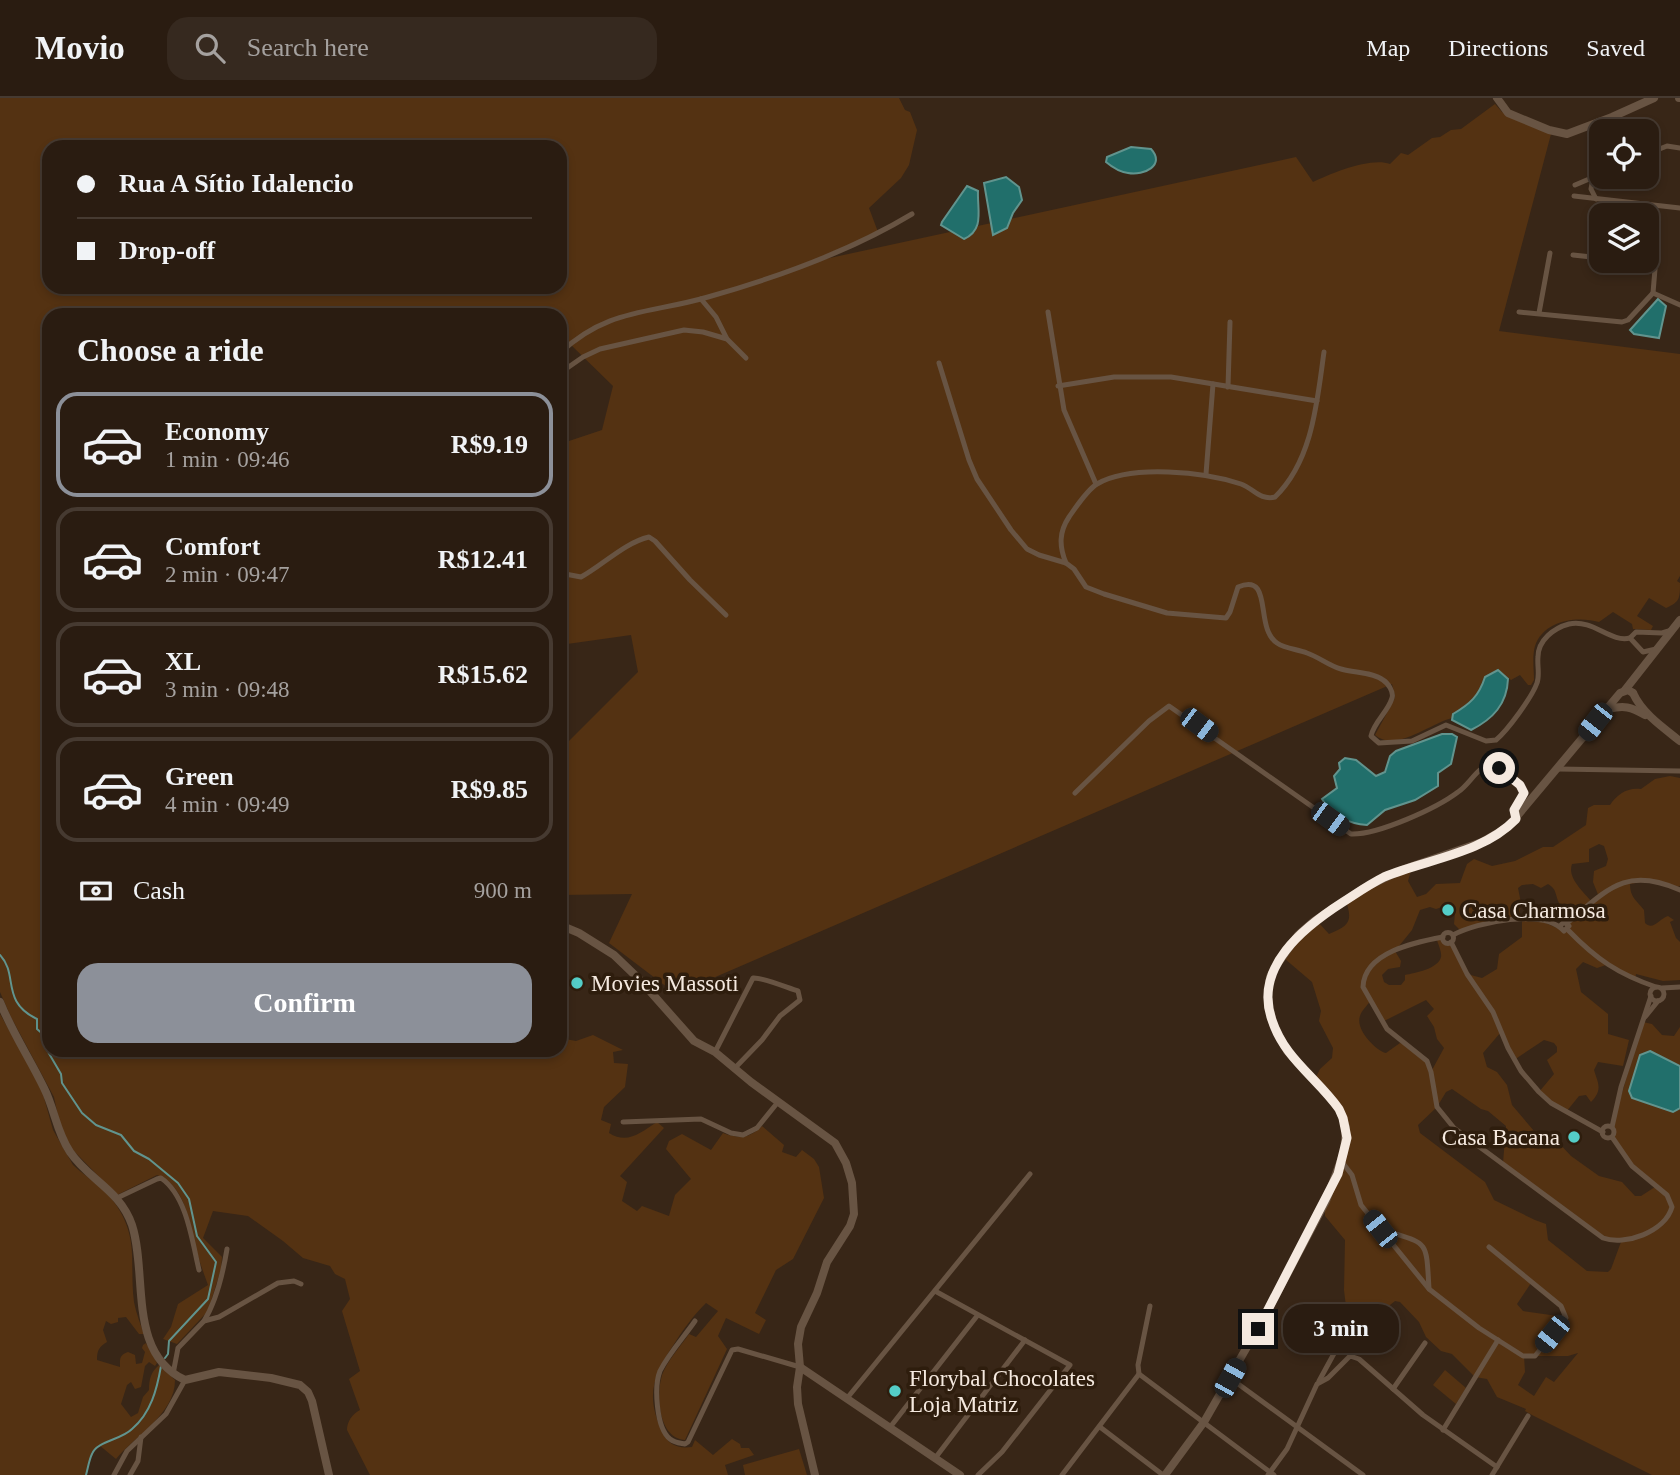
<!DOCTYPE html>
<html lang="en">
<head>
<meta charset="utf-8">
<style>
	body { margin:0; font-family:"Times New Roman",serif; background:#36291f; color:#f1f3f6; height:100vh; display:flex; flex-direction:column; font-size:26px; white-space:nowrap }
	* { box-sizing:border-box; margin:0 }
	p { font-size:23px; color:#a5a19f }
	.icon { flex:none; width:38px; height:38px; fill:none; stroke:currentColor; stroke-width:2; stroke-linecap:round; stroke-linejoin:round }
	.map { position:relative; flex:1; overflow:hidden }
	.details { position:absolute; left:42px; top:210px; width:525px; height:749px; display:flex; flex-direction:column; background:#2a1c11; border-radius:21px; box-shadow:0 4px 10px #0003,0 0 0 2px #463a31 }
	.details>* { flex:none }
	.guide { position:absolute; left:42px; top:42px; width:525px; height:154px; border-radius:21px; box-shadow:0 4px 10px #0003,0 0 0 2px #463a31; display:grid; align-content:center; height:154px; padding:0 35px; background:#2a1c11 }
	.fabs { position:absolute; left:1589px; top:21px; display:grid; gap:14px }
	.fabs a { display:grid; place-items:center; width:70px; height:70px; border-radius:14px; background:#2a1c11; box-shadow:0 4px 10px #0003,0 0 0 2px #463a31; font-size:35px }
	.end { position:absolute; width:32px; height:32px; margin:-16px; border:9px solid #f5e9df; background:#111; box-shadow:0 0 0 4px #111 }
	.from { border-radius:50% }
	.bubble { position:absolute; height:49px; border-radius:21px; background:#2a1c11; box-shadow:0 4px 10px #0003,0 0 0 2px #463a31; font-size:23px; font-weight:700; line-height:49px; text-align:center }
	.car { position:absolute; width:21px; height:42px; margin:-21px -10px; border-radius:9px; box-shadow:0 0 5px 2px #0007; background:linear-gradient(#222 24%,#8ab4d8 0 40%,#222 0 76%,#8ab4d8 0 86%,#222 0) }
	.guide b { display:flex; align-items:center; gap:24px; height:66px; font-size:26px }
	.guide b+b { border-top:2px solid #463a31 }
	.guide i { width:18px; height:18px; background:#f1f3f6 }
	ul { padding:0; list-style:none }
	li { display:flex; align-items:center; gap:21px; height:105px; margin:0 14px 10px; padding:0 21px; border:4px solid #463a31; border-radius:21px }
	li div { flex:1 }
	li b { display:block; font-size:26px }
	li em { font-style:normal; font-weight:700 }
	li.current { border-color:#8c9099 }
	li>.icon { width:63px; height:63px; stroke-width:1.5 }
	h2 { padding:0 35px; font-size:32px; line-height:84px }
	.pay { display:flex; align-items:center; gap:18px; height:77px; padding:0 35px; font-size:26px }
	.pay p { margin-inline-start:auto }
	.cta { display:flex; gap:14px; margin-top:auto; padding:14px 35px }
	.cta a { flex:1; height:80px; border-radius:21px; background:#8c9099; color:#fff; font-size:28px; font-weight:700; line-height:80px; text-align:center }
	header { display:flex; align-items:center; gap:42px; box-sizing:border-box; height:98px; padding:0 35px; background:#2a1c11; border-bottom:2px solid #463a31 }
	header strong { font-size:33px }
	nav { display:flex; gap:38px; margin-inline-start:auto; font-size:24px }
	.search { width:490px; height:63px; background:#36291f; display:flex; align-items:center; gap:18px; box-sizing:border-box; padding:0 24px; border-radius:21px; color:#a5a19f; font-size:26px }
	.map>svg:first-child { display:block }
	.green { fill:#543212; fill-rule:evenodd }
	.water { fill:#216f6b; stroke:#61948e; stroke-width:2 }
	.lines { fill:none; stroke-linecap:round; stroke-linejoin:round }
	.stream { stroke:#61948e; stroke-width:2 }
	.street { stroke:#685443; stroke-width:5 }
	.secondary { stroke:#685443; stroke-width:8 }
	.route { stroke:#f5e9df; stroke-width:9 }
	.poi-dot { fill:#54cdc7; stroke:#2e1d0d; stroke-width:2.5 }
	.labels { text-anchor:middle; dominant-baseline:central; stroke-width:7; stroke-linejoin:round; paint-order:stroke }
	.poi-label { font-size:23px; fill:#f5e9df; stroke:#2e1d0d; text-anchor:start }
</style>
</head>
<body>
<header>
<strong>Movio</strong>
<div class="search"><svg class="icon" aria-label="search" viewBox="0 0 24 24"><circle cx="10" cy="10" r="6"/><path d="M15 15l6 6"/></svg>Search here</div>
<nav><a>Map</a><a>Directions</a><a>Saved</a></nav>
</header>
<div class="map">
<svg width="1680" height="1377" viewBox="0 0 1680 1377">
	<rect width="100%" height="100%" fill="#382617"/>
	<g class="green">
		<path d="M0,0h899l6,12 5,2 7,18 -8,35 -8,13 -32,30 9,24 -62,29 480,-104 17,25c19,-9 58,-25 77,-18l11,-11 7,2 24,-17 8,-1 11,-7 10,-1 34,-25 7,8 49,22 -52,197 181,23v222l-3,5 3,2c0,15 0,19 -14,25l-17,-10 -12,18 16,10 -2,4 -18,-1 -1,-5 -19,-12 -14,10c-22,-6 -55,-2 -64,24 -3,10 -1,24 -1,34l-3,5h-3l-8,-10 -9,5 -13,-10 -28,34 -17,10 -1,4c-21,5 -57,35 -77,17l19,-35 1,-4 -3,-12 -716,310 -67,-51 23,-49 -72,1v-145l78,-78 -7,-37 -71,10v-201l42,-14 11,-44 -43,-42 -10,7v-36h-511v701l-3,2 3,5v27h14l1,3 5,-3h469l14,6 2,-6h6v-12l16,3 17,-6 30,15 -10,2 1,11 14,1 -3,23 -21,20 -3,13 10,4 -2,9c19,12 32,-1 48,-11l7,6 -44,48 7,6 -5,19 15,10 5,-5 27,10 6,-21 16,-16 -25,-30 3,-8 13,-7 29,16 12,-17c16,6 26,6 39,-7l22,19 -2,7 14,5 6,-7 12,9 5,8 5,31 -31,61 -17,11 -21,43 11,7 -7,14 -33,-16 -8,18 9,13 -42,91c-27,-2 -29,-45 -23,-65 6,-15 18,-28 27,-41l7,3 22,-26 -12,-8c-12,12 -21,24 -30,38 -21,31 -32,53 -14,90 6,14 16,18 30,16l3,-7 18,15 19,-16 8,5 1,4h8l5,7 -29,10 3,10h-358l-23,-45c0,-8 5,-16 13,-20l-11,-31 11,-8 -18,-60 8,-12 -5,-20 -10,-5 -5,-8 -27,-8 -20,-17 -35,-25 -35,-5 -10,27 19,19 -1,12 -13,42 -31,33 -14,-5 8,-12 7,-23 30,-19c-4,-11 -8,-22 -11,-32 -7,-26 -10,-67 -40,-78l-40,20 -47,-48 -10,-22 -6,-28 -43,-80 -11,-25zM49,49h511v140h-511z"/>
		<path d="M1670,678l10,2v108l-6,2 -21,-8 -23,4c0,13 6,16 14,26l1,13c8,8 14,-4 23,-7l6,4 -4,2 6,16 4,4v38l-17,1 -27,-7 -1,6 -29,-15 -9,3 -14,-6 -7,7 5,23 27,22v20l21,6 -6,26 -25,-4 -4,8c4,13 9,20 -3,32l-5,-7 -7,1 -13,16 -27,-20 15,-18 -7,-14 10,-8v-5l-3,-4 -10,-3 -30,20 -13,-28 -18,21 4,14 10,5 10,13 5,20 22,26 23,10 14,15 28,20 23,6 13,14h6l14,-9 -23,-21 -19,-30 -1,-9 31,-105 9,2 10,11 12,1 6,-9v39l-29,-15 22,61 7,-4v367h-28l-120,-60 -7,-4 1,-2 -29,-12 -10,-18 -12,-2 -23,-23 -11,-3 -15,-14 -7,-15 -19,-20 -5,-1 -5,4c0,6 2,12 1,18 0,13 -17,22 -28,25l-8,-2 -5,-6 -6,-50 1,-50 -20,-24v-6l13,-36 6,-56 -30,-37 6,-12 12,-11 1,-10 -14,-27 2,-10 -9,-29 -27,-23 13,-24 20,-13 11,12c22,-9 23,-13 17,-34l66,-33 -4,14 9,16 9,-3 10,-10 24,-1 7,-19 7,-5 18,7 23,-5 28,-14h10l33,-22 2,-17 6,-3h16c7,-11 18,-18 31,-16l14,-10zM1599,746l5,2 4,13 -2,7 -12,5 -1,11 6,15 -7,5c-9,-11 -25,-24 -20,-38l17,-2v-13zM1533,786l8,4 7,-4c9,5 7,11 11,19 6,10 10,16 5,28l-30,-13 -12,3v16l-23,17 -2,15 -15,9 -15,-4 -18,-31 -6,-4 -6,1c1,4 5,12 4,17 -3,12 -26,16 -36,18v5l-4,5h-12l-5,-3 -2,-7 6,-6 12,-2 1,-6 -6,-10 17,-21 8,-20 10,-3 6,2 15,-5 4,9 -1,11 7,7 58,-13 2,-15 -3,-15 4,-3zM1426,902l8,9 -7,7 7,11 3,12 7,9 -12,22c-8,-12 -17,-23 -32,-27l-14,10c-11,-3 -31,-24 -26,-37 1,-5 7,-10 10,-15l12,21zM1452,991l29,20 7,2 18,15 -3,37 100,75 18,4 -10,27 -3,3 -21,-1 -39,-31 -2,-16 -11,-4 -41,-20 -9,-18 -65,-49 -2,-8 19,-18 9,-15zM1531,1185l30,23 4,11 -42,-6 -6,-7zM1578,1255l-24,29 -8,-5 -12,19 -16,-11 7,-13 -1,-16h44z"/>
		<path d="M0,916l41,73 12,43 20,35c13,12 30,22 41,37 26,36 15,61 20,100 2,11 6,21 10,32h-5l-13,-17 -8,1v4l-7,2 -5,-3 -3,9 4,12c-8,5 -10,8 -10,18l23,7c0,-8 -1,-12 8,-15l7,3 1,9 6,-1 3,-11 -3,-4 1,-3 3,-2 11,20 -2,3 -6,-4 -4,4 -4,21 -6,2 -4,-7 -4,3 -6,19 10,13 7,-4 5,-16 6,-7c0,-11 2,-18 10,-25l16,15c0,34 -39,55 -59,79l-17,-14 -7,7 -6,23h-86z"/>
		<polygon points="1445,1272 1466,1290 1456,1306 1433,1287"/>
		<polygon points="799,1351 807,1377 745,1377 743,1367"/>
	</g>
	<g class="water">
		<path d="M1131,49l20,2c15,16 -7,27 -23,24 -8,-1 -16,-6 -22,-11l1,-5z"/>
		<polygon points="1006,79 1019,89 1022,102 1013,115 1007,130 993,137 984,85"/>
		<path d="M967,88l11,5c-1,18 7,39 -14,48l-23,-14 1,-3z"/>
		<polygon points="1658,201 1666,208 1659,240 1634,236 1630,232"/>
		<path d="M1498,572l10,9c-1,25 -15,40 -37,51l-19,-10 1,-6c17,-10 26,-18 32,-37z"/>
		<path d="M1442,636h10l5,3 -6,27 -13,9v13l-23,14 -30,10 -18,15c-18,-1 -36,-10 -45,-26l15,-11 -3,-12 6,-7 -1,-6 6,-5 11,2 20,16 9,-4 5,-16 6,-5z"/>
		<polygon points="1650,953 1680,968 1680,1010 1673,1014 1632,1000 1629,993 1640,957"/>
	</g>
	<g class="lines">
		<g class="stream">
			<path d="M0,857c19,20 0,46 37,64v10l8,7 -1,9 17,29 1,9 20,30 14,12 25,10 13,16 15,8 29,24 11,16 8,37 19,26 -8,37 -39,42 -1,13 -3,4"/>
			<path d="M86,1377c2,-7 3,-15 6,-21 5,-13 29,-14 40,-25 19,-16 25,-40 29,-63"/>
		</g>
		<g class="street">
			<polyline points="1647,56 1667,48 1680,50"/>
			<polyline points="1593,80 1591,91 1596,101"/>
			<polyline points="1575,87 1601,76"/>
			<polyline points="1574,98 1680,110"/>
			<polyline points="1573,157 1601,160"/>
			<polyline points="1625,163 1653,167 1655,171 1653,195"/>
			<polyline points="1653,195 1680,207"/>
			<polyline points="701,201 716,219 727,241"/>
			<polyline points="1048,214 1064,312 1096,386"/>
			<polyline points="1519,214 1622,224 1628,222 1653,195"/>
			<polyline points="1539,215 1550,155"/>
			<path d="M560,255c48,-45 90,-39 148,-56 71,-20 141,-45 204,-83"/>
			<path d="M939,265l30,97 8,19 34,51 16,19 12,6 27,8 8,6 12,18 18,7 63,19 59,5 4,-6 8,-25c36,-15 16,41 39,56 9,6 20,6 30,10 12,4 22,13 34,16 13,4 32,3 42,11 5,3 11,12 9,18 -4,14 -18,24 -21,38l8,7 33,-2 34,-16 40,16 10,-1c12,-10 36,-43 41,-57 3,-8 0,-18 1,-26 0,-17 16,-29 31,-33 25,-5 41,19 61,14"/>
			<polyline points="560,275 583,259 600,251 684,232 703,234 727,241 746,260"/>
			<polyline points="1058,288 1114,279 1171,279 1317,303"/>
			<polyline points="1228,289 1230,224"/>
			<polyline points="1206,376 1213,286"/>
			<path d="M1066,465c-7,-17 -7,-31 3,-46 7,-10 18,-27 28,-33 34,-20 108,-12 144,0 12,4 19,17 34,13 38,-37 42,-96 49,-145"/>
			<path d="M560,475l21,4c22,-12 43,-34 68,-40l6,4 35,39 36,35"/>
			<polyline points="1656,551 1643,554 1630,540 1636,534 1662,535 1672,532"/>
			<polyline points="1558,671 1680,673"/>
			<path d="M1075,695l74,-72 20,-15 182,128c27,1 86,-26 107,-42 12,-8 19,-25 33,-28l8,4 23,21 1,8 -9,16 2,6"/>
			<path d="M1567,825c41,-34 59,-57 113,-33"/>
			<path d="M1568,832c28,29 50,44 88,57"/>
			<circle cx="1448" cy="840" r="5.5"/>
			<path d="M1453,837c24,-13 91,-27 111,-4l5,-5 -5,-4 -4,4"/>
			<path d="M1443,839c-27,5 -79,15 -80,50l24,42 40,32 4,11 6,35 17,21 149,110c22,8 62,-6 69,-31l-5,-12 -35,-29 -20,-29"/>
			<polyline points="1451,844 1467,876 1493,914 1508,950 1521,973 1539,994 1551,1005 1603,1034"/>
			<circle cx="1657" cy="896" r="7"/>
			<polyline points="1662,890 1680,889"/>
			<polyline points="1645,919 1658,903"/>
			<path d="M715,954l38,-74c9,-1 35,10 45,13l2,9 -20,16 -18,24 -28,29"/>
			<polyline points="623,1024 701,1021 731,1035 743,1037 757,1030 778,1004"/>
			<circle cx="1608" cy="1034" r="6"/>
			<polyline points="1612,1029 1621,989 1651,898"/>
			<polyline points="1342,1064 1352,1077 1361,1107 1429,1191 1479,1230 1523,1258 1535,1258 1566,1220 1561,1208 1489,1149"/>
			<path d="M117,1100l40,-19 4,-1c26,18 31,63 38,92"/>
			<path d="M1380,1131c49,16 46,8 49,60"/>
			<polyline points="935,1193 1070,1267 1002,1354 978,1377"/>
			<path d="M204,1223c13,-21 19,-48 23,-72"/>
			<path d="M695,1223c-11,16 -26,32 -35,50 -6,15 -4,57 10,68 5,4 10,4 15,5l3,-2 44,-92 6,-1 62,18"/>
			<polyline points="173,1276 178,1250 204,1223 219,1219 278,1185 294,1183 301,1186"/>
			<polyline points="1139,1276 1274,1377"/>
			<polyline points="1230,1280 1363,1377"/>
			<polyline points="1319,1283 1349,1228"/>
			<polyline points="1393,1291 1425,1245"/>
			<polyline points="848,1299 1030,1076"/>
			<polyline points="891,1328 977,1218"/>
			<polyline points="1100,1329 1163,1377"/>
			<polyline points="1443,1332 1498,1242"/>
			<polyline points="936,1359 1025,1242"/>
			<polyline points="114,1377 127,1353 166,1316 185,1282"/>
			<polyline points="130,1377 138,1363 141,1339"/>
			<polyline points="1062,1377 1139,1276 1138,1267 1150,1208"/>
			<polyline points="1268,1377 1287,1351 1317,1286 1328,1280 1350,1258 1359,1261 1423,1317 1497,1369"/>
			<polyline points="1492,1377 1528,1318"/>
		</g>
		<g class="secondary">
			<polyline points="1497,0 1508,15 1549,32 1567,36 1612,19 1654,0"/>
			<polyline points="1679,0 1680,0"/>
			<polyline points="1625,592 1680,522"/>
			<path d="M1633,595c9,20 29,34 47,48"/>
			<path d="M1609,611c15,-4 22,-2 36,6"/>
			<polyline points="560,827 579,835 614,857 640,882 694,943 715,954 751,984 835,1045 846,1065 852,1085 854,1116 850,1128 827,1164 817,1195 801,1229 798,1246 800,1269 797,1289 798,1306 815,1377"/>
			<path d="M0,904c12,30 30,57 44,86 11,22 12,43 26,64 19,28 50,38 62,73 16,50 -5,128 53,155l34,-8 52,6 29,7 8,7 4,9 17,74"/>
			<polyline points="800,1269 960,1377"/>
			<polyline points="1165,1377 1204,1324 1267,1214 1326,1103 1344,1054 1346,1029 1339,1011 1325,993 1287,953 1272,923 1268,899 1270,879 1274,871 1298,837 1314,823 1364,790 1404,771 1482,744 1508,729 1620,595 1628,592 1633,595"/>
		</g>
	</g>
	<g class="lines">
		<path class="route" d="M1258,1231l80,-155 9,-36 -4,-20 -4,-9c-22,-31 -55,-51 -67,-89 -19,-53 32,-93 71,-118 14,-9 27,-18 41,-25 43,-18 98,-23 132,-58l-2,-9 10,-17 -4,-8 -21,-17"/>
	</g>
	<g class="poi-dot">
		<circle cx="1448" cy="812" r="7"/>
		<circle cx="577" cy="885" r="7"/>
		<circle cx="1574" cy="1039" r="7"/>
		<circle cx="895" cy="1293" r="7"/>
	</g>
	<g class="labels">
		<g class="poi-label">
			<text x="1462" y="812">Casa Charmosa</text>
			<text x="591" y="885">Movies Massoti</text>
			<text x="1560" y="1039" text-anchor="end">Casa Bacana</text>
			<text x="909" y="1280">Florybal Chocolates<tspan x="909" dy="26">Loja Matriz</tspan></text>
		</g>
	</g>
</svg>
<div class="fabs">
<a><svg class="icon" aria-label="locate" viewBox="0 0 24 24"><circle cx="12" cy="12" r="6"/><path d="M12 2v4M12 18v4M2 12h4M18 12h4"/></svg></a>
<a><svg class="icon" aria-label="layers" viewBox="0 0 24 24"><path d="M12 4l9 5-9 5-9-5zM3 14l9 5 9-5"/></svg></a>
</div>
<i class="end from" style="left:1499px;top:670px"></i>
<i class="end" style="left:1258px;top:1231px"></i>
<div class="bubble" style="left:1283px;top:1206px;width:116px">3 min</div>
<i class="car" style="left:1595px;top:624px;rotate:218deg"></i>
<i class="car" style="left:1199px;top:627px;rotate:127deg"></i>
<i class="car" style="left:1330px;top:721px;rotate:126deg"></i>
<i class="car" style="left:1380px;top:1131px;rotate:322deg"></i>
<i class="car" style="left:1552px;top:1236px;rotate:219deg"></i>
<i class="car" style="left:1230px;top:1280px;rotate:29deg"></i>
<div class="guide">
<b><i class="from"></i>Rua A Sítio Idalencio</b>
<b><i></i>Drop-off</b>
</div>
<section class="details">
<h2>Choose a ride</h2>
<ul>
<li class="current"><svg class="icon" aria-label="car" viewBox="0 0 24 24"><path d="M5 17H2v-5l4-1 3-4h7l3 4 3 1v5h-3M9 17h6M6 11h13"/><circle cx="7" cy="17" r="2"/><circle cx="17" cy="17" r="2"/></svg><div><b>Economy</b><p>1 min · 09:46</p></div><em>R$9.19</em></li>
<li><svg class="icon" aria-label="car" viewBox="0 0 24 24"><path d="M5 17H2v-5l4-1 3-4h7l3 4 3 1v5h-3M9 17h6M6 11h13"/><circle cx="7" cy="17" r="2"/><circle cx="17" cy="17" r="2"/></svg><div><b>Comfort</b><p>2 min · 09:47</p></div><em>R$12.41</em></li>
<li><svg class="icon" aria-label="car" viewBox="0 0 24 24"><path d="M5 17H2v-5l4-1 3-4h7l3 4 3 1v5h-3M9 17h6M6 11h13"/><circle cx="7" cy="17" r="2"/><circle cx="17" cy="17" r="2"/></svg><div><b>XL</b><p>3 min · 09:48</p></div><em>R$15.62</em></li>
<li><svg class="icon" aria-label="car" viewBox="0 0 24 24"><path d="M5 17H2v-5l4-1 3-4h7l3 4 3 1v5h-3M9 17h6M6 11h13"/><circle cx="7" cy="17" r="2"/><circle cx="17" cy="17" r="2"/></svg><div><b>Green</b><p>4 min · 09:49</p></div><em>R$9.85</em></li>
</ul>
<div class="pay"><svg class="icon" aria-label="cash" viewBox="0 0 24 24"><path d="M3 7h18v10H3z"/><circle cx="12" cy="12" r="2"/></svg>Cash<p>900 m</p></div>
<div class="cta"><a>Confirm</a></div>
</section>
</div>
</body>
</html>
